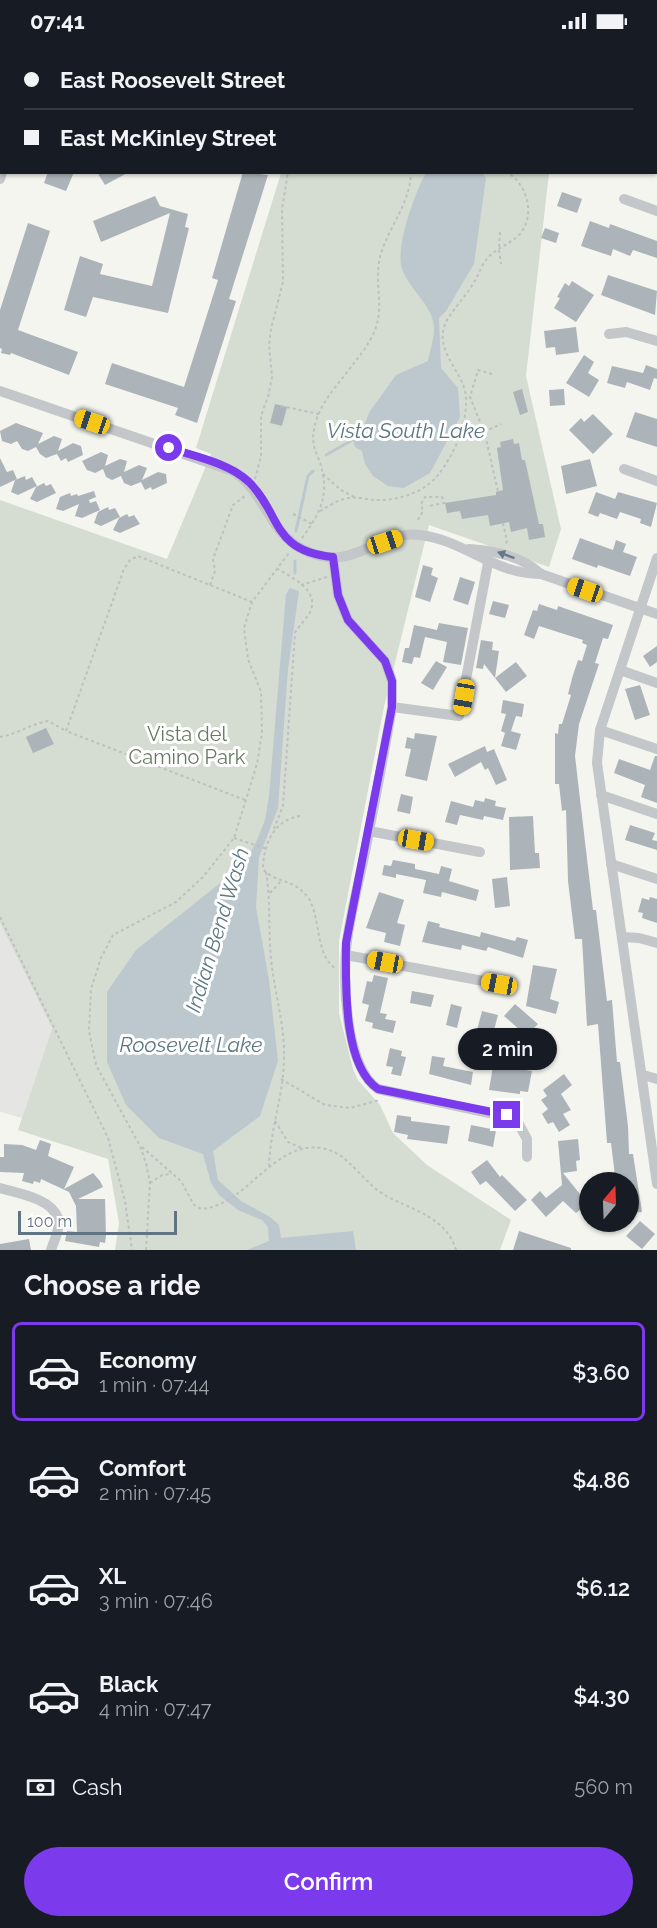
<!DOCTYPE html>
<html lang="en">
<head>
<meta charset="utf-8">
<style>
	body { margin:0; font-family:Raleway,sans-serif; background:#20242c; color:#f1f3f6; height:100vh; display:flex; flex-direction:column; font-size:22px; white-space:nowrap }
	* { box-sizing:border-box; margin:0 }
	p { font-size:20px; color:#9ea1a6 }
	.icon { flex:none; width:33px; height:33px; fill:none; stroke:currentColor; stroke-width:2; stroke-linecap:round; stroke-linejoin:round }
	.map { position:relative; height:1208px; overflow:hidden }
	.panel { display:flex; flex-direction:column; background:#171b24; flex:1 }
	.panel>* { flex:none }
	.top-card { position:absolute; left:0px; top:0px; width:657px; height:132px; box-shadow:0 2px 4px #0004; display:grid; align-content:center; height:132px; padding:0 24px; background:#171b24 }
	.needle { width:39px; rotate:19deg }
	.buttons { position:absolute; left:579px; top:1130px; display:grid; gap:12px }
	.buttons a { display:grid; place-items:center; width:60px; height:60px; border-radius:50%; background:#171b24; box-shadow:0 2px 4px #0004; font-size:30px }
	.scale { position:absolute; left:18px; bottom:15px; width:159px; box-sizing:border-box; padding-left:6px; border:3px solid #617484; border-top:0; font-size:16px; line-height:21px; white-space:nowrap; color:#617484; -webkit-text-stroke:4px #fff; paint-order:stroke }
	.end { position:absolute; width:27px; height:27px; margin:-14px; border:8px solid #7c3aed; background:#fff; box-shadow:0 0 0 3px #fff }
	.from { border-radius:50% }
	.bubble { position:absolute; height:42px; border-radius:21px; background:#171b24; box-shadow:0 2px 4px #0004; font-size:20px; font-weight:600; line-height:42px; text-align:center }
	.car { position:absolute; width:18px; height:36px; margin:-18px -9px; border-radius:8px; box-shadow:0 0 4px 2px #0007; background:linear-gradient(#f5c518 24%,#345 0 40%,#f5c518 0 76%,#345 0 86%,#f5c518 0) }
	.top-card b { display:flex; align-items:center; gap:21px; height:57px; font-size:22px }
	.top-card b+b { border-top:2px solid #363941 }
	.top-card i { width:15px; height:15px; background:#f1f3f6 }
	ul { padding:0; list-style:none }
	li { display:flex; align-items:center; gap:18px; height:99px; margin:0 12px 9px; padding:0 12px; border:3px solid transparent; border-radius:9px }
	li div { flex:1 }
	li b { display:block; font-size:22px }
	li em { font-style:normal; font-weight:600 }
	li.selected { border-color:#7c3aed }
	li>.icon { width:54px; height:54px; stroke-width:1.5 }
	h2 { padding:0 24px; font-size:27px; line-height:72px }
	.pay { display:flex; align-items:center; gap:15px; height:66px; padding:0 24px; font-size:22px }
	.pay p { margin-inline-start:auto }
	.button { display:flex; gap:12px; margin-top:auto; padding:12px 24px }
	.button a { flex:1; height:69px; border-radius:36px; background:#7c3aed; color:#fff; font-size:24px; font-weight:600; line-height:69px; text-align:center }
	.status { display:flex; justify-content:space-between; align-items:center; height:42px; padding:0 30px; background:#171b24; direction:ltr }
	.status svg { height:16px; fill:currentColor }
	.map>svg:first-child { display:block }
	.built { fill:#e5e6e4 }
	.green { fill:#d5dcd1 }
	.water { fill:#bcc8cd }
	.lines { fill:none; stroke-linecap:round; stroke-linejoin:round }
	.stream { stroke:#bcc8cd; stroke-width:3 }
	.building { fill:#acb4b9 }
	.path { stroke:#bdbfc1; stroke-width:2; stroke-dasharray:3 3; stroke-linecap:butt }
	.minor { stroke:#c3c7ca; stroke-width:10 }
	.oneway { fill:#667888 }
	.route { stroke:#7c3aed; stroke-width:8 }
	.labels { text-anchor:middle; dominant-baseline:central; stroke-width:6; stroke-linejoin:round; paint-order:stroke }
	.park-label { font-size:20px; fill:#657a60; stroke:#fff }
	.water-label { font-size:21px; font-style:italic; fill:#5c7781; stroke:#fff }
</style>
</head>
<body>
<div class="status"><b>07:41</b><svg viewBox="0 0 49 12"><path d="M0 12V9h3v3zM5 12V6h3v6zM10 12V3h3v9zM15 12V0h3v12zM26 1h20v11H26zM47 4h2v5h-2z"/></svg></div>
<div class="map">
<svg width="657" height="1208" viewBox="0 0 657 1208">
	<rect width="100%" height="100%" fill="#f5f5f0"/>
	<polygon class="built" points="0,881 52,986 22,1076 0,1070"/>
	<g class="green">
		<polygon points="293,0 562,0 293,2"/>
		<polygon points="281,131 549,131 526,334 561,487 549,525 429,483 384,665 339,899 339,971 353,1027 358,1038 380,1063 393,1091 427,1123 511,1178 500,1208 115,1208 119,1181 108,1117 18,1088 52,986 0,881 0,458 167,517 211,412 196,406"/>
	</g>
	<g class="water">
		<path d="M426,131h56l4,5 -12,86 -28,47 -7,7 2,50 17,20 2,29 -30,56 -26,15 -16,-2 -15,-10 -8,-12 -3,-13 -7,-4 -4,-14 12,-5 7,-17 26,-36 32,-14c2,-10 6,-22 6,-32 0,-24 -25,-39 -32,-60 -7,-22 13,-77 24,-96z"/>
		<polygon points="290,546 299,549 288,627 278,766 259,815 256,865 269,938 278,1019 260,1074 213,1109 218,1138 241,1159 270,1175 279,1183 281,1196 353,1189 356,1208 247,1208 269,1199 268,1185 262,1178 238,1168 219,1153 211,1141 203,1112 159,1096 126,1063 107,1020 107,950 136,908 219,842 248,815 257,798 265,778 269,754 286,552"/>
	</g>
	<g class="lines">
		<g class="stream">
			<polyline points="326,413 354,397"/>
			<polyline points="296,489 308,434 313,429"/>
			<polyline points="295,519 295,531"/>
		</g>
	</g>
	<g class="building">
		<polygon points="48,130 74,130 66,149 44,141"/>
		<polygon points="97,130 129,130 105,143"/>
		<polygon points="243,130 268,133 229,257 236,259 197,381 175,373 178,366 105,342 112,321 184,345 218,238 212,236"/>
		<polygon points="562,150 582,157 577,171 557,164"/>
		<polygon points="155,154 160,164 188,172 185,185 189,186 168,271 93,255 86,275 64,268 80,214 103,222 100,232 152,244 170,171 101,200 93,179"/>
		<polygon points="590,179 609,186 610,182 657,199 657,216 633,208 630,214 613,207 611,214 581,204"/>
		<polygon points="28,181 50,189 18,288 78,310 69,333 11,311 10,313 1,311 2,307 0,306 0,268"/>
		<polygon points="545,186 559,191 556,201 541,196"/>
		<polygon points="608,233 657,249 655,273 601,253"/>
		<polygon points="572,239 594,253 576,280 554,266 560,256 557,255 565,241 569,244"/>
		<polygon points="576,285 579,310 556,313 555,305 546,306 544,289"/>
		<polygon points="584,313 594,320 588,331 599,338 589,355 566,341"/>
		<polygon points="646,323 657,327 657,337 654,336 650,348 627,340 625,346 607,341 612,324 643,331"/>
		<polygon points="522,347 528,370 520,373 513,350"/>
		<polygon points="564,347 565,363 550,364 549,348"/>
		<polygon points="275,362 287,365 282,384 270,381"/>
		<polygon points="635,370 657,377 657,405 626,395"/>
		<polygon points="593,372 613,392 593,412 569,388 581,376 584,380"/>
		<polygon points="16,381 43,391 38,402 54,394 62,397 58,409 73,401 81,404 83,413 68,420 66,416 61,419 57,412 46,416 40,412 36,405 28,409 22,407 17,399 11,402 2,399 0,389"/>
		<polygon points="513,397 514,402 519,401 522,418 525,418 539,482 543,482 545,495 529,498 527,486 511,490 509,480 490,484 488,473 462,477 460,469 447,471 445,461 496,453 496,450 503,448 497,406 501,405 500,400"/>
		<polygon points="101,410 108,413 105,424 120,417 127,419 124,430 139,423 147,426 142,438 158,430 166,432 167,441 152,448 151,445 145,448 141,440 131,444 124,441 121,434 112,438 106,435 103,427 95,431 87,428 82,419"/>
		<polygon points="0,416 7,430 13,428 17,437 0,445"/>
		<polygon points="590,417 597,444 566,452 561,424"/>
		<polygon points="25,434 26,438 32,435 37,444 18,453 11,450 15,438"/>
		<polygon points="44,441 46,444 51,442 56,451 37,460 30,457 36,445"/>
		<polygon points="94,449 96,455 89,458 90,461 96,459 100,468 82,476 75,474 79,462 63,469 56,467 60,455 70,451 71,454 77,452 78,454"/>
		<polygon points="596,450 615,457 618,450 657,461 651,485 640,481 641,477 620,470 617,477 600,471 598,475 588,471"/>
		<polygon points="108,465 109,468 115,466 120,475 101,484 94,481 98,470"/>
		<polygon points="127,472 129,475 134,473 140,482 120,491 113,488 119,476"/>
		<polygon points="580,496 613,508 616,498 626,502 623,510 637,515 630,534 598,523 597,526 572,517"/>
		<polygon points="423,523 433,526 431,533 438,536 430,560 415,555"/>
		<polygon points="460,535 475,540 468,563 453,558"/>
		<polygon points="493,559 509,563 505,576 489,572"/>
		<polygon points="539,562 557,568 558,564 613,583 608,597 603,596 595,621 599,622 579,682 575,714 593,868 596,868 607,959 612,958 617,1020 620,1020 628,1084 629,1112 633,1112 642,1170 628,1171 628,1140 620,1140 619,1133 615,1134 611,1101 607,1101 598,982 587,984 582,897 575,897 568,839 566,768 562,769 559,742 555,742 555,691 558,692 559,682 562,682 571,653 568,652 573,633 578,618 582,619 587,603 582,601 583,598 539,584 534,597 524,593 533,568 537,569"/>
		<polygon points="439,581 468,586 461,623 443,620 447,600 425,595 420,616 414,615 412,622 402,620 405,606 409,606 414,583 437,588"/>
		<polygon points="481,598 493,600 492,608 499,609 495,636 484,622 483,627 476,626"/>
		<polygon points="657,604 657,620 650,625 643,614"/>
		<polygon points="436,619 447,625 433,648 421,641"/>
		<polygon points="516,620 527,634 506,650 495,636"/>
		<polygon points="640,643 650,673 635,678 625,647"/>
		<polygon points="503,658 524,662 522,675 516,674 511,689 521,692 516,708 501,704 505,691 501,689 506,672 501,671"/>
		<polygon points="46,686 54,702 33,711 26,695"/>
		<polygon points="415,691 437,694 427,739 405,734 411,707 405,706 407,695 414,697"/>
		<polygon points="485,704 487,710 494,707 507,738 496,743 488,726 485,728 481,720 455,735 448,722"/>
		<polygon points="655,714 657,714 657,761 641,755 645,743 614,731 619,717 650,728"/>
		<polygon points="401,752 413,755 410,772 397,769"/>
		<polygon points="485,756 496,759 495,764 506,766 503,778 484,774 483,778 460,773 457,783 445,780 451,759 473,765 475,758 484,760"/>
		<polygon points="533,774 535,811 539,811 540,826 510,828 509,775"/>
		<polygon points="630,783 655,791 652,798 657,799 657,808 625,798"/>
		<polygon points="393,818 415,822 415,827 439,832 441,824 452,827 449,839 479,848 476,859 442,850 441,855 423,851 426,838 396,832 396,836 382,833 384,823 391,824"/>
		<polygon points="507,835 510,864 495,866 492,837"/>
		<polygon points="379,850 404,858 397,881 405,883 400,904 384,900 386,891 366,886"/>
		<polygon points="650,855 657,857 657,881 642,876 643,871 638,870 642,856 649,858"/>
		<polygon points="428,879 440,882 439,885 480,895 481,890 515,899 517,895 528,898 523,916 488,905 486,909 462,903 461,908 422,900"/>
		<polygon points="533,923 557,927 550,957 559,960 556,972 526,964"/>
		<polygon points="374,933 388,936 380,971 387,972 385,977 396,979 393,991 372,986 373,981 365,979 369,963 362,961 367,939 372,940"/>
		<polygon points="412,949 434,953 431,965 410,961"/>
		<polygon points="451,962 462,965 457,986 446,983"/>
		<polygon points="515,962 538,982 533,987 537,991 531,998 504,974"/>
		<polygon points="482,969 498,973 493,992 477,988"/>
		<polygon points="390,1006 402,1009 401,1014 406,1015 401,1034 391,1032 393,1025 386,1024"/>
		<polygon points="432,1014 445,1016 443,1024 473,1030 471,1043 429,1032"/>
		<polygon points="494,1018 508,1021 507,1025 532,1029 528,1050 520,1049 520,1052 489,1048"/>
		<polygon points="564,1032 572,1043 561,1052 571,1068 563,1072 570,1083 559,1090 553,1080 548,1082 542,1072 548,1067 541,1058 547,1054 543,1048"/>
		<polygon points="397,1073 411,1075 411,1079 450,1084 447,1102 407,1097 408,1093 394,1090"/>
		<polygon points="471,1083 496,1088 493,1105 468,1099"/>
		<polygon points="578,1097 580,1118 576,1119 577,1129 563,1131 588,1162 576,1171 563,1159 546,1175 531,1158 540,1149 546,1156 562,1143 558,1099"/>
		<polygon points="40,1098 51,1102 48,1114 74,1125 64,1147 93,1131 100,1139 103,1145 78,1157 105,1157 106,1194 105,1201 100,1200 99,1205 65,1199 67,1189 77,1190 76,1164 69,1150 41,1137 40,1141 34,1139 33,1142 22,1139 24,1131 0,1130 0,1115 4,1115 4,1102 22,1103 36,1108"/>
		<polygon points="487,1118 500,1135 502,1133 527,1158 515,1169 486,1139 480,1143 471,1130"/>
		<polygon points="640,1179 655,1192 642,1207 626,1194"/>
		<polygon points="519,1189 571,1206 571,1208 513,1208"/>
		<polygon points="29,1197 31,1208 0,1208 0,1202"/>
	</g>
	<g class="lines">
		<g class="path">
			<polyline points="408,0 408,2"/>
			<polyline points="440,0 440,2"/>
			<polyline points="319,2 320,0"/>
			<polyline points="656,95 657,95"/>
			<polyline points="500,190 499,208 501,222"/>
			<polyline points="492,332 478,328 470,355 485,392 498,450"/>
			<polyline points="281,364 319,372"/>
			<polyline points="484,390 501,382"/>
			<polyline points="323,432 341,448 354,455"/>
			<polyline points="255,437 261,414 261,374 268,355 272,335 269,303 271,287 283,240 282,167 288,130"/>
			<path d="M320,469c9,-5 19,-12 29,-13 9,-2 18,2 27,2 22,1 49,-8 62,-25 16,-20 29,-50 28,-76 0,-27 -34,-47 -20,-77 7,-13 19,-25 27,-38 5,-7 7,-16 13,-24 8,-11 23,-15 33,-25 17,-19 9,-50 -12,-63"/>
			<polyline points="293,472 312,482"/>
			<polyline points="418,478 423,469 421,462 425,455 442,455 444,461 429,464"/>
			<polyline points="503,481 507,499 505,504"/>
			<path d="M302,496c14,-19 26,-38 21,-63 -4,-25 -16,-26 -6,-57 9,-27 47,-60 58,-88 9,-23 0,-45 4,-68 6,-32 31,-55 32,-90"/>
			<polyline points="210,543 215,529 213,517 233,463 245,454"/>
			<polyline points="301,543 327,535"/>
			<path d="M0,695c17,-3 31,-13 48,-16l18,10"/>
			<polyline points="245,758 66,689 124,527 130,518 138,514 252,560"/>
			<path d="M300,774c-25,3 -37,28 -37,53 14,16 31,8 46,30 12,20 6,55 26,69"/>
			<path d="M274,787l9,-23 12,-173c4,-8 13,-15 16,-23 7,-21 -19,-32 -33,-41"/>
			<polyline points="234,796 267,807"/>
			<path d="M266,830c5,29 2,57 5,86 3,34 14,66 13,100 0,36 -14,72 -15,108"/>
			<polyline points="270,851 282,838"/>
			<polyline points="0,875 108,1096 125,1159 132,1208"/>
			<polyline points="281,1037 325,1063 350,1066 380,1058"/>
			<polyline points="275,1079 288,1100 304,1107"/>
			<path d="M142,1105l39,34 13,24 7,4c49,-3 78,-81 133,-57 18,8 33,35 56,46 26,13 57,21 66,52"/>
			<polyline points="150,1141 162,1133 172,1132"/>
			<polyline points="146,1208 150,1141 146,1121 140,1104 96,1023 89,989 91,947 101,916 113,893 176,860 203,835 234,796 257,722 262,691 261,650 248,617 244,586 252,560 289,511"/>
		</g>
		<g class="minor">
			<polyline points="50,2 51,0"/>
			<polyline points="0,20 2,21"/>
			<polyline points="0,86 2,87"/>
			<polyline points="0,137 2,130"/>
			<polyline points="624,157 657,169"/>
			<polyline points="609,292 626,290 657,299"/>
			<path d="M0,349l233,80c31,20 36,61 69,78 52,27 75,-20 118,-14 44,5 76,40 121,39l116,40"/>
			<polyline points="624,427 657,439"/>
			<path d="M469,507c27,2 52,7 72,25"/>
			<path d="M333,515l5,38 10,25 37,41 7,20v26c-8,47 -17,94 -26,140 -6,31 -15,63 -19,94 -5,37 -2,126 31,148l138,30 11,20v18"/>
			<polyline points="657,516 600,688 597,721 657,1142"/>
			<polyline points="620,628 657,641"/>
			<polyline points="392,665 459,674 488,521"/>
			<polyline points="600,688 657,707"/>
			<polyline points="601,753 657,772"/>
			<polyline points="369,789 480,810"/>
			<polyline points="611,822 657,837"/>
			<polyline points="622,895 639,896 657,901"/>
			<polyline points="346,913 499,942"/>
			<polyline points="643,1033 657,1037"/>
			<path d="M0,1146c17,5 51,10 58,30 3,9 -4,23 -7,32"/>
		</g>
	</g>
	<defs><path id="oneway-solid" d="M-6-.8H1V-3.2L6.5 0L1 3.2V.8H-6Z" transform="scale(1.5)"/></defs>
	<use class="oneway" href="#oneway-solid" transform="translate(506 513) rotate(-160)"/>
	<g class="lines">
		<path class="route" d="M169,406c25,8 60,15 80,34 33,33 22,69 84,75l5,38 10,25 37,41 7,20v26l-46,236c0,38 -4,122 32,146l129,26"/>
	</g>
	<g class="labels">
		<g class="park-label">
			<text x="187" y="692">Vista del<tspan x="187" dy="23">Camino Park</tspan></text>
		</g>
		<g class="water-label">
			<text x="406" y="388">Vista South Lake</text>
			<text transform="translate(217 888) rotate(-73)">Indian Bend Wash</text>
			<text x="191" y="1002">Roosevelt Lake</text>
		</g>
	</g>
</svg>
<div class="buttons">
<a><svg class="needle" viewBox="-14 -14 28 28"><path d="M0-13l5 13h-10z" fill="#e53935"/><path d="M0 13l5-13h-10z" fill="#9ea1a6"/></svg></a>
</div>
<div class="scale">100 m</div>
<i class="end from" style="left:169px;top:406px"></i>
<i class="end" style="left:507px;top:1073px"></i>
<div class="bubble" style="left:458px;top:986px;width:99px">2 min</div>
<i class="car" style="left:92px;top:380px;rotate:289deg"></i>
<i class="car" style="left:385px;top:500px;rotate:72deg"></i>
<i class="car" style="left:585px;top:548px;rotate:289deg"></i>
<i class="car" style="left:464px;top:655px;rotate:190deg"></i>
<i class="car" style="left:416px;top:798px;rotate:100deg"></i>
<i class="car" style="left:385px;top:920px;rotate:281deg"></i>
<i class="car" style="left:499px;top:942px;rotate:281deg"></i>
<div class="top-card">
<b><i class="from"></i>East Roosevelt Street</b>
<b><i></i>East McKinley Street</b>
</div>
</div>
<section class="panel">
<h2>Choose a ride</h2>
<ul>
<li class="selected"><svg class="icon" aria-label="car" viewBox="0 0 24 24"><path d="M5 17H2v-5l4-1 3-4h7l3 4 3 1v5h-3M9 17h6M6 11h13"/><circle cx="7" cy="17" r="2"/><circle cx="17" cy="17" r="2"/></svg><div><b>Economy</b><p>1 min · 07:44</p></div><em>$3.60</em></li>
<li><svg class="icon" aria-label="car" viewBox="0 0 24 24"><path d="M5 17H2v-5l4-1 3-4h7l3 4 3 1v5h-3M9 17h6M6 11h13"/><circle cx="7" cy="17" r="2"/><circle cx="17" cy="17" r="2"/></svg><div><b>Comfort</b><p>2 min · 07:45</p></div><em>$4.86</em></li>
<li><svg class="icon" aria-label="car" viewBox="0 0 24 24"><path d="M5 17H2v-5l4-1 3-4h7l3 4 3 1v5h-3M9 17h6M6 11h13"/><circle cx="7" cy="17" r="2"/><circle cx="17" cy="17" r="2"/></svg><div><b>XL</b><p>3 min · 07:46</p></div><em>$6.12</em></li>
<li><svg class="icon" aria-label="car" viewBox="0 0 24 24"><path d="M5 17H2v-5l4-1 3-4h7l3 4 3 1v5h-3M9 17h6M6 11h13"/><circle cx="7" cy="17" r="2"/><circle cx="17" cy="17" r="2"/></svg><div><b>Black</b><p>4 min · 07:47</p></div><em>$4.30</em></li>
</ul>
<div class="pay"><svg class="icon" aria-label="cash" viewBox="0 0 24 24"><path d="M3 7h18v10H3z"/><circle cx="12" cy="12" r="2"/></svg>Cash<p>560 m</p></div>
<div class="button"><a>Confirm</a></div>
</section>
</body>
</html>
